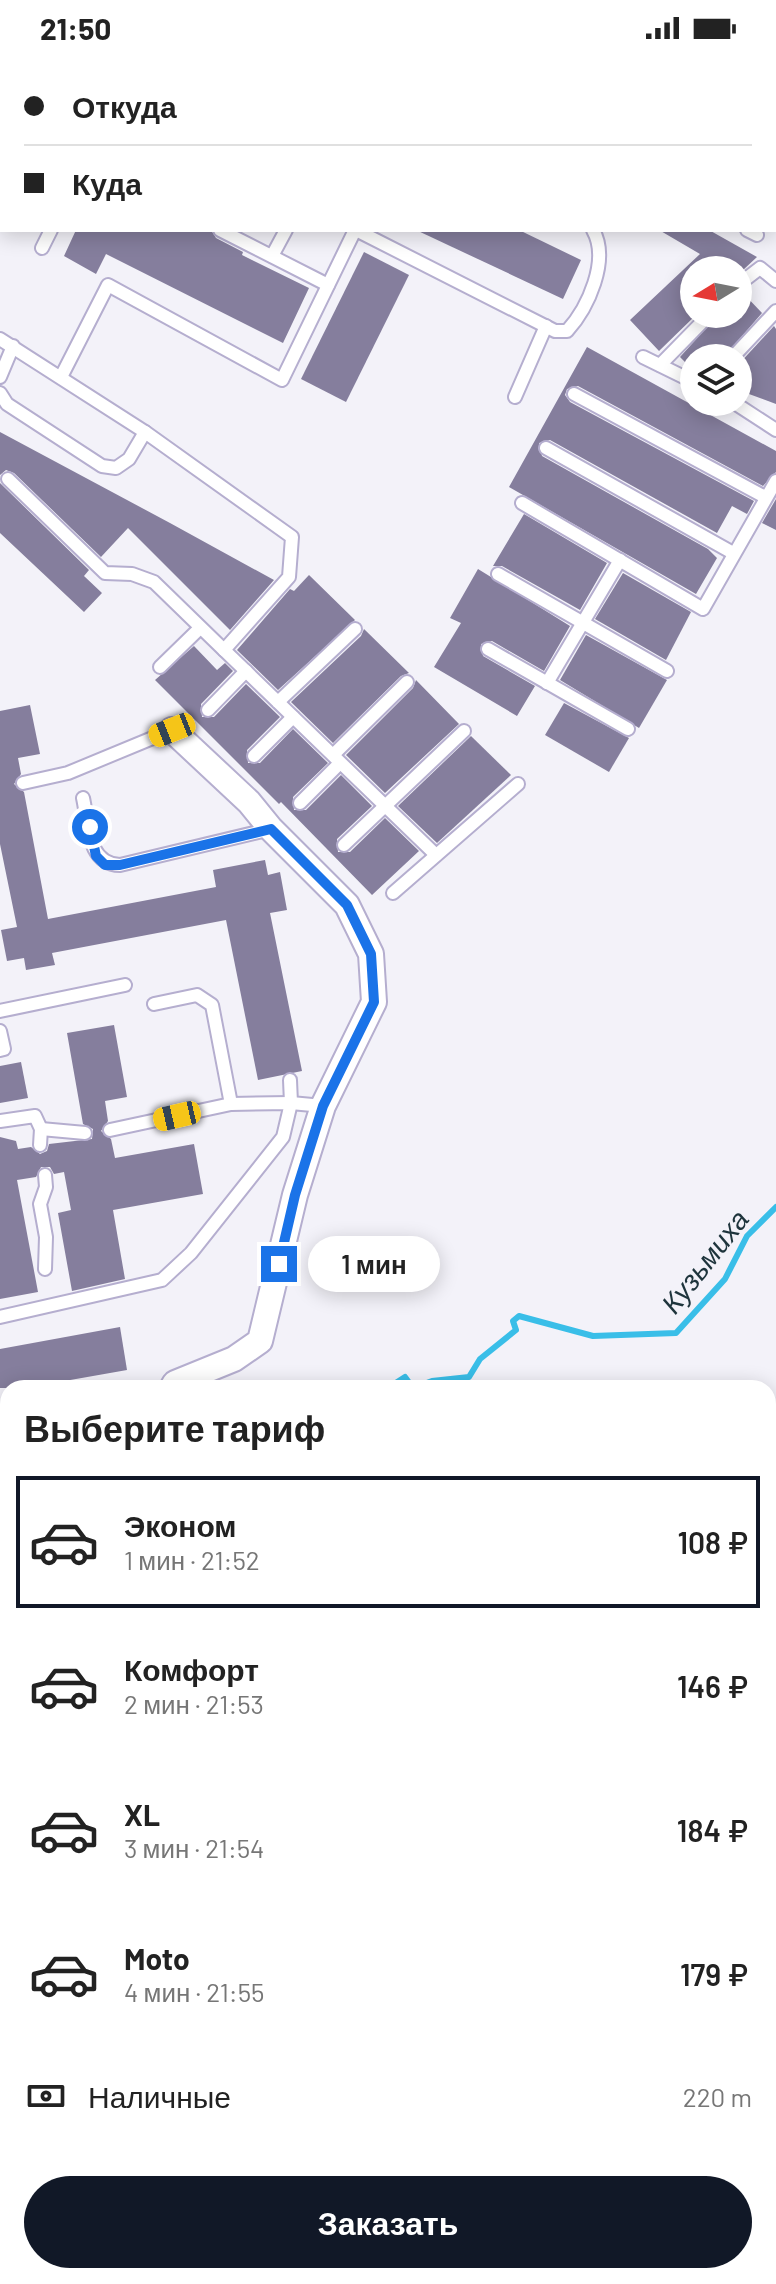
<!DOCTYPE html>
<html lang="ru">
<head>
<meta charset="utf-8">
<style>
	body { margin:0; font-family:Barlow,sans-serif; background:#f2f2f2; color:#222; height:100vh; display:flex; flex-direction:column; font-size:30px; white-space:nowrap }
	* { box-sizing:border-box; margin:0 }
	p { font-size:26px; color:#767676 }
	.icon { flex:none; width:44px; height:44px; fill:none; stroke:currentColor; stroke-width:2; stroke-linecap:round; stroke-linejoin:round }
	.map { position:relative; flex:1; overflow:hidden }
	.drawer { position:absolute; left:0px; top:1324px; width:776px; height:904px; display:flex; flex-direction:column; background:#fff; border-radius:24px 24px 0 0; box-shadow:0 4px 20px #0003 }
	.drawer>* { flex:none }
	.hud { position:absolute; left:0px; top:0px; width:776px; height:176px; box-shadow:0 4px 20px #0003; display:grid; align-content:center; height:176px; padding:0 24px; background:#fff }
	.needle { width:52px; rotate:260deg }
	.buttons { position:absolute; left:680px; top:200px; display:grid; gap:16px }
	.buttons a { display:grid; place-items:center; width:72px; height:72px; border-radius:50%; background:#fff; box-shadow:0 4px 20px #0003; font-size:40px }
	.end { position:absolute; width:36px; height:36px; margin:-18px; border:10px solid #1a73e8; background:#fff; box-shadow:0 0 0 4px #fff }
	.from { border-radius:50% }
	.bubble { position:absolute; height:56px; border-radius:28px; background:#fff; box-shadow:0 4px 20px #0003; font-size:26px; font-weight:600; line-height:56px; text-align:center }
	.car { position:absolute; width:24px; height:48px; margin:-24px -12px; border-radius:10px; box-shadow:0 0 6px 2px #0007; background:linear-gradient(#f5c518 24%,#345 0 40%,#f5c518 0 76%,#345 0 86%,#f5c518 0) }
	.hud b { display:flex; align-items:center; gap:28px; height:76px; font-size:30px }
	.hud b+b { border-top:2px solid #e0e0e0 }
	.hud i { width:20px; height:20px; background:#222 }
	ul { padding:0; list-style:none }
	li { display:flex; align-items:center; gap:24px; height:132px; margin:0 16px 12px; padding:0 8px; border:4px solid transparent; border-radius:0px }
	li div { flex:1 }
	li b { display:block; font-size:30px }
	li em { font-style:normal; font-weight:600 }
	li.on { border-color:#111827 }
	li>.icon { width:72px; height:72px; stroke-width:1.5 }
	h2 { padding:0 24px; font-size:36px; line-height:96px }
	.pay { display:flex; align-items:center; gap:20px; height:88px; padding:0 24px; font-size:30px }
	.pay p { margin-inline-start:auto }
	.button { display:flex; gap:16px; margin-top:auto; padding:16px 24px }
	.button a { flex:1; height:92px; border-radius:48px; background:#111827; color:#fff; font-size:32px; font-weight:600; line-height:92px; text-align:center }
	.status { display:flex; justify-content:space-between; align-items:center; height:56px; padding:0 40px; background:#fff; direction:ltr }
	.status svg { height:22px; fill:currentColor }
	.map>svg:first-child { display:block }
	.industrial { fill:#f5e7d4 }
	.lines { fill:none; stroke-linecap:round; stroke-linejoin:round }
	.stream { stroke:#39bee8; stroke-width:6 }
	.building { fill:#857e9d }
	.service-casing { stroke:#b5aecf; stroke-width:16 }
	.minor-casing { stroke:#b5aecf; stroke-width:28 }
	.secondary-casing { stroke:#b5aecf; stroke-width:38 }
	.service { stroke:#fff; stroke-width:12 }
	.minor { stroke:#fff; stroke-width:24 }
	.secondary { stroke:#fff; stroke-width:34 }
	.route { stroke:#1a73e8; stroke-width:10 }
	.labels { text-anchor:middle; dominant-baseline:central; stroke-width:8; stroke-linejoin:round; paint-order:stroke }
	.water-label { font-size:28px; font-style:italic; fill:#1e343c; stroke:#f3f2f9 }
</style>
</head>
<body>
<div class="status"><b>21:50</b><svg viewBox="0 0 49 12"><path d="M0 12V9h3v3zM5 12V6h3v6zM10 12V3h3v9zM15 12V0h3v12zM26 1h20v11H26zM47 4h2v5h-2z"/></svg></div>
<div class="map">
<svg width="776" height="2228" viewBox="0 0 776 2228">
	<rect width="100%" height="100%" fill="#f3f2f9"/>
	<polygon class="industrial" points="776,1541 776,1717 768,1710 768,1549"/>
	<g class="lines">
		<g class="stream">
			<polyline points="388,1332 405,1321 413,1332"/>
			<polyline points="413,1332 432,1325 469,1321 480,1303 516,1274 513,1265 519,1260 593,1280 676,1277 725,1223 747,1180 776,1151"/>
		</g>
	</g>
	<g class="building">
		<polygon points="76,174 211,174 216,182 243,196 242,199 309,232 283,287 106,198 96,218 64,200"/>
		<polygon points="416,174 519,174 581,204 563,243"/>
		<polygon points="659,174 709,174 757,201 743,214 694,214 694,258 697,258 659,295 630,264 700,198"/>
		<polygon points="364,196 409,219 346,346 301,323"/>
		<polygon points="743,237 762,257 723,302 694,302 694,315 680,301 719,258 738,258 738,238"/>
		<polygon points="774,270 776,273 776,348 738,334 738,309"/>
		<polygon points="587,291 776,395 776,416 763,430 578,330 567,333 565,339 570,346 754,445 747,458 732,450 717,477 550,384 539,387 542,400 708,493 717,502 696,538 509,431"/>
		<polygon points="0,376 170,467 274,524 230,574 128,472 101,501 14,417 6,414 0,419"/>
		<polygon points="0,427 89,514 84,520 102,537 84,556 0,477"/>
		<polygon points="776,443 776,474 762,467"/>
		<polygon points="524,458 607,507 580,554 502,510 493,510"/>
		<polygon points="478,513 570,570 544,615 492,585 481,588 483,600 535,630 517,660 434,611 461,567 450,562"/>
		<polygon points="623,517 691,556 666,604 595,563"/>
		<polygon points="309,519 355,564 278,634 237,594 290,533 294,535"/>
		<polygon points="364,573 409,617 401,620 333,687 291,646 361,580"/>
		<polygon points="586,579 667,624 639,672 560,624"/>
		<polygon points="194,590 217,614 225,607 233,615 201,648 202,661 214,661 246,628 280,661 247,694 248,707 260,707 293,673 328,707 293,741 294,754 306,754 341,719 372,750 337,783 338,796 350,796 385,762 419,795 372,839 281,746 279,748 155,624"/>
		<polygon points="416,624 459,668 385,737 346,699 413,632"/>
		<polygon points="564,647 629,682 609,716 545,679"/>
		<polygon points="30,649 40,698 18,702 21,718 14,728 24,736 48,863 216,831 213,814 265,804 268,819 280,816 287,854 270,857 302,1015 258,1024 226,864 52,897 55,909 26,914 24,902 7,905 1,874 17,871 0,788 0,655"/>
		<polygon points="471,680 511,719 437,787 398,750"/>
		<polygon points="114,969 127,1041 105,1045 108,1065 101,1075 111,1083 115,1102 194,1088 203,1138 113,1154 125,1223 72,1235 58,1157 71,1154 64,1116 54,1118 50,1111 41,1111 36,1121 17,1124 38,1236 0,1243 0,1081 16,1085 18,1093 31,1091 40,1098 47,1095 49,1088 92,1083 93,1073 83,1068 67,977"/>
		<polygon points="21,1006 28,1042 0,1047 0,1010"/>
		<polygon points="120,1271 127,1314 25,1332 0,1332 0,1293"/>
	</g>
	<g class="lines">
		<defs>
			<g id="service">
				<polyline points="357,0 360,2"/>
				<polyline points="685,0 686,2"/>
				<polyline points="754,0 757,2"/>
				<polyline points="477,1 477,0"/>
				<polyline points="552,2 553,0"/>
				<polyline points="622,2 623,0"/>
				<polyline points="774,15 776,17"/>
				<polyline points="774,142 776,143"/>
				<polyline points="220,174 328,229"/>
				<path d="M356,174l199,101h12c21,-23 43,-71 26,-101"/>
				<polyline points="747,174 757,179"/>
				<polyline points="42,192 51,174"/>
				<polyline points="272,200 286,174"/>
				<polyline points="738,229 760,212 776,225"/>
				<polyline points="0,283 145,376 292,481 289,521 224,594 154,526 132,518 105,517 8,423"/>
				<polyline points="643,301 694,326"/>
				<polyline points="732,302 776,255"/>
				<polyline points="660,309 710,258"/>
				<polyline points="0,321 13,290"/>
				<polyline points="61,321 108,229 282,324 355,174"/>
				<polyline points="0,337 7,348 102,410 116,412 129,403 145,376"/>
				<polyline points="574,338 765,441"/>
				<polyline points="515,341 546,270"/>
				<polyline points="733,346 776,374"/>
				<polyline points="546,392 733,497"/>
				<polyline points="522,447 703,553 776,425"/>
				<polyline points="498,518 667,615"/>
				<polyline points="488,593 628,673"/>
				<polyline points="224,594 436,799"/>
				<polyline points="160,611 200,572"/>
				<polyline points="547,627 620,504"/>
				<polyline points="278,646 355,573"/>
				<polyline points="208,654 246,615"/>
				<polyline points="333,699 407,626"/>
				<polyline points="254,700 293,661"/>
				<polyline points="23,727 68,717 172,674"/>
				<path d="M83,742c6,27 4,66 37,67l151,-36"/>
				<polyline points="300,747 340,707"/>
				<polyline points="344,789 464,675"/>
				<polyline points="393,837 518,728"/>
				<polyline points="154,948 197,939 212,949 231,1048"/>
				<polyline points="0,955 125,929"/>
				<polyline points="0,975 4,993 0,994"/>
				<polyline points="290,1024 291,1047 323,1050"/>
				<polyline points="0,1065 35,1060 41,1073 40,1089"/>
				<polyline points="41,1073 85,1077"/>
				<polyline points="45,1213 46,1181 40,1148 46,1131 45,1119"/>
				<polyline points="0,1261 162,1224 191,1197 283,1081 291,1047 231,1048 110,1074"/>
				<polyline points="0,1505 8,1503"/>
				<polyline points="768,1528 776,1519"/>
				<polyline points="768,1652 776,1660"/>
				<polyline points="0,1721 8,1719"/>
				<polyline points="768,1913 775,1922"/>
				<polyline points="0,1969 8,1967"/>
				<polyline points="0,2131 8,2123"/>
				<polyline points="768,2152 776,2148"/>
				<polyline points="169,2220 176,2228"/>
				<polyline points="111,2228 117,2220"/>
				<polyline points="277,2228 286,2220"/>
				<polyline points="352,2228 364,2220"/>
			</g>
			<g id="minor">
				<polyline points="172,1332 175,1327 234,1303 260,1285 295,1139 323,1050 374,946 371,898 347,849 271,773 249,746 172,674"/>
				<polyline points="0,1391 8,1389"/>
				<polyline points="768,1741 776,1746"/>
				<polyline points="0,1770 8,1768"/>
			</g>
			<g id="secondary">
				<polyline points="36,2 37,0"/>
				<polyline points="0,80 2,75"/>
			</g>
		</defs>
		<use href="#service" class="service-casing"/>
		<use href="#minor" class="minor-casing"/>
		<use href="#secondary" class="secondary-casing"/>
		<use href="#service" class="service"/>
		<use href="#minor" class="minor"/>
		<use href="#secondary" class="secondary"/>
	</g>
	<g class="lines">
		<polyline class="route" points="90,771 96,800 105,809 120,809 271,773 347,849 371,898 374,946 323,1050 295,1139 279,1208"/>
	</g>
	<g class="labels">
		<g class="water-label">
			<text transform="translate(704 1205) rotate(-52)">Кузьмиха</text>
		</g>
	</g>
</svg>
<div class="buttons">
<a><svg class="needle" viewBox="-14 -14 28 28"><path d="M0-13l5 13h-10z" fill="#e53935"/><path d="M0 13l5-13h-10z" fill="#767676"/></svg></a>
<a><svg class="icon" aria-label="layers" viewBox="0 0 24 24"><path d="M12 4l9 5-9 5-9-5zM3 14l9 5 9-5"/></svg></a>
</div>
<i class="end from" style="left:90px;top:771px"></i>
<i class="end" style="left:279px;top:1208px"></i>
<div class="bubble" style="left:308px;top:1180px;width:132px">1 мин</div>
<i class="car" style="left:172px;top:674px;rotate:248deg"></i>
<i class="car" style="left:177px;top:1060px;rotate:257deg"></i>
<div class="hud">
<b><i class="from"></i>Откуда</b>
<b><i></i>Куда</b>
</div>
<section class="drawer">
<h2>Выберите тариф</h2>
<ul>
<li class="on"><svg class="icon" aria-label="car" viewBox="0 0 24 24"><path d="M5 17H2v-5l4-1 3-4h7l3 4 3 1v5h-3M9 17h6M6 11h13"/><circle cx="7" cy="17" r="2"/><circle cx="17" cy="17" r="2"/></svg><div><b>Эконом</b><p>1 мин · 21:52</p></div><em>108 ₽</em></li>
<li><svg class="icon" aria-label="car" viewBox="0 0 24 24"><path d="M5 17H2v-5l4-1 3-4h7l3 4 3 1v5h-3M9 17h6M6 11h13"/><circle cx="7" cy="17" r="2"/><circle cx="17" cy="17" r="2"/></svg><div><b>Комфорт</b><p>2 мин · 21:53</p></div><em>146 ₽</em></li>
<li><svg class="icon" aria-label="car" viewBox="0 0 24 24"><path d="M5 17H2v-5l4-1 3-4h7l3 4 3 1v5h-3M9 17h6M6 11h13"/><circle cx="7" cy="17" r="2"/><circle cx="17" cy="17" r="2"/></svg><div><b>XL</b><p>3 мин · 21:54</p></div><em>184 ₽</em></li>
<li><svg class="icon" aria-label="car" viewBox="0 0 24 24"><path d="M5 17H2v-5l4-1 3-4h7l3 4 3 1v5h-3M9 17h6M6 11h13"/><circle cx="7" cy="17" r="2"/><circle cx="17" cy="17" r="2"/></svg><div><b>Moto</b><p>4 мин · 21:55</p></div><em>179 ₽</em></li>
</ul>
<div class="pay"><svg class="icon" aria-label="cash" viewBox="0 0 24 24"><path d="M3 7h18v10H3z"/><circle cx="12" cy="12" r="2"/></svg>Наличные<p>220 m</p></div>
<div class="button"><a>Заказать</a></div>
</section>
</div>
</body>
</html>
